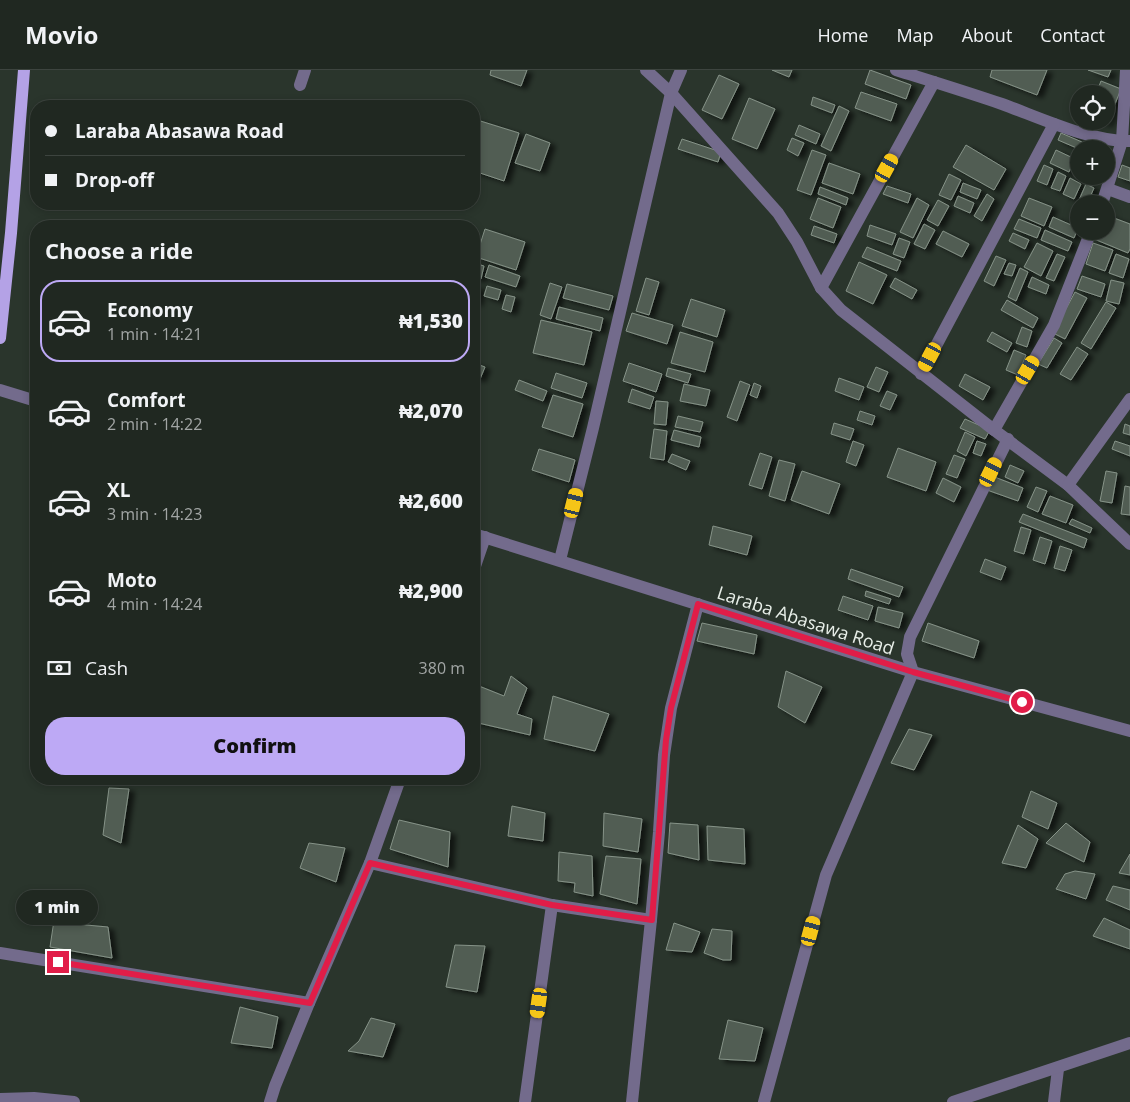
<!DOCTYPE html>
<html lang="en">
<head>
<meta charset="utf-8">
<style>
	body { margin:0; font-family:"Open Sans",sans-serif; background:#2d342e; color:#f1f3f6; height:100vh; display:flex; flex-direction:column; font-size:19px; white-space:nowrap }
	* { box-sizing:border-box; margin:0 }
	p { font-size:16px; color:#a2a6a5 }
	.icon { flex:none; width:28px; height:28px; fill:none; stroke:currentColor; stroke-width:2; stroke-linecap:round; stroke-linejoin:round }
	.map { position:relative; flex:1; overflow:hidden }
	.details { position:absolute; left:30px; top:150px; width:450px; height:565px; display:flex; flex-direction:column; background:#202821; border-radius:20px; box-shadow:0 2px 8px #0003,0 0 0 1px #3d443f }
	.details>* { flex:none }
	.guide { position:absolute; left:30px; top:30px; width:450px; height:110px; border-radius:20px; box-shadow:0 2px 8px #0003,0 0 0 1px #3d443f; display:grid; align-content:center; height:110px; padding:0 15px; background:#202821 }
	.buttons { position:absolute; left:1070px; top:15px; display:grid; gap:10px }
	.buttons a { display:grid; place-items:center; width:45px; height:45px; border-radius:50%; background:#202821; box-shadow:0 2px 8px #0003,0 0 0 1px #3d443f; font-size:25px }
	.end { position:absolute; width:22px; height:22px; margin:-11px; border:6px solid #e11d48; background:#fff; box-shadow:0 0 0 2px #fff }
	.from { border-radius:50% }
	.bubble { position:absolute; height:35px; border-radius:18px; background:#202821; box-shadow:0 2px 8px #0003,0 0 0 1px #3d443f; font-size:16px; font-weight:800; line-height:35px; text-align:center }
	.car { position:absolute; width:15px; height:30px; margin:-15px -8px; border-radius:6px; box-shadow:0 0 4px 1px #0007; background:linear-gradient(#f5c518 24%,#345 0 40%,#f5c518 0 76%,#345 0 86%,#f5c518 0) }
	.guide b { display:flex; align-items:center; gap:18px; height:48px; font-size:19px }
	.guide b+b { border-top:1px solid #3d443f }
	.guide i { width:12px; height:12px; background:#f1f3f6 }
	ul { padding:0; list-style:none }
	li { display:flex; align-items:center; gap:15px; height:82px; margin:0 10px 8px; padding:0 5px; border:2px solid transparent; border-radius:20px }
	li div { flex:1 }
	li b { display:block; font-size:19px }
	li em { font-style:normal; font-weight:800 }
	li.on { border-color:#bda9f5 }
	li>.icon { width:45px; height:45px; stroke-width:1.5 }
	h2 { padding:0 15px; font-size:22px; line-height:60px }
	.pay { display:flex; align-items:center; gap:12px; height:55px; padding:0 15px; font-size:19px }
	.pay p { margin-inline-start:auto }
	.action { display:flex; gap:10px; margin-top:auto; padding:10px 15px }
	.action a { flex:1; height:58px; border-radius:20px; background:#bda9f5; color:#111; font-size:20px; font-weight:800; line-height:58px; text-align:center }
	header { display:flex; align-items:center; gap:30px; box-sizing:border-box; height:70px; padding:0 25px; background:#202821; border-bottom:1px solid #3d443f }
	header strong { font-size:24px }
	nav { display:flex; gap:28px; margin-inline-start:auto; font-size:18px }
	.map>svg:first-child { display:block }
	.building { fill:#515d53; stroke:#869388; filter:url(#shadow) }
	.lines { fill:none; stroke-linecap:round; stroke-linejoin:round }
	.minor { stroke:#736b8c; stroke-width:12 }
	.tertiary { stroke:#736b8c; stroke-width:12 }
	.primary { stroke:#b4a2e6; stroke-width:12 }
	.route { stroke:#e11d48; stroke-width:6 }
	.labels { text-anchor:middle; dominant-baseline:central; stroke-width:4; stroke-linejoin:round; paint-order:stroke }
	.street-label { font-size:18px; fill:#e8efe9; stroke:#2a352c }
</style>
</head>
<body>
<header>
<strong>Movio</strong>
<nav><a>Home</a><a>Map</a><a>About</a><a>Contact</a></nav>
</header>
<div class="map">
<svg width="1130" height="1032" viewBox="0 0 1130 1032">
	<defs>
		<filter id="shadow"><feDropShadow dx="5.5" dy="3" stdDeviation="2.5" flood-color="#0009"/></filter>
	</defs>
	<rect width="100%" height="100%" fill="#2a352c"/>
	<g class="building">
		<polygon points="491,0 527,0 521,16 490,5"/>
		<polygon points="772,0 792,0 789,7"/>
		<polygon points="870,0 911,15 906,29 865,14"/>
		<polygon points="992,0 1047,0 1037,25 990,7"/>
		<polygon points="1088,0 1111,0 1108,7"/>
		<polygon points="719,5 739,14 722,49 702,40"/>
		<polygon points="1101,11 1121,19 1107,54 1101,51 1106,51 1106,24 1096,24"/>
		<polygon points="861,22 897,34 891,51 855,38"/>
		<polygon points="813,27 835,35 832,43 811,35"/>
		<polygon points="749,28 775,39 757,79 732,69"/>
		<polygon points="839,36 849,41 831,81 821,76"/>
		<polygon points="474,49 519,63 504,111 474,101"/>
		<polygon points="799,55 820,64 816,74 795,65"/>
		<polygon points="1061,63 1082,72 1079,79 1058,70"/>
		<polygon points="526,64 550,73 540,101 515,93"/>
		<polygon points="792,68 804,73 798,86 787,80"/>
		<polygon points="682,69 721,82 718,92 678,79"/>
		<polygon points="966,75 1006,99 994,120 953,97"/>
		<polygon points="812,80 826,85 811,125 797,120"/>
		<polygon points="1056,80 1075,89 1069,102 1050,93"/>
		<polygon points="829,93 860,104 853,124 822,113"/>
		<polygon points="1044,95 1053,99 1047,115 1037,111"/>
		<polygon points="1122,95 1130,98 1130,111 1118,107"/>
		<polygon points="1058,102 1066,106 1060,121 1051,118"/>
		<polygon points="949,104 961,110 951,130 939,125"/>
		<polygon points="1070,108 1081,114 1074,129 1063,124"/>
		<polygon points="963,113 981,120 977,129 960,122"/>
		<polygon points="1086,114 1094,118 1087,134 1079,130"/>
		<polygon points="887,116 911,124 908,133 883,124"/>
		<polygon points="820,117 848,128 846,135 818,124"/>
		<polygon points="987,124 994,129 982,151 974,146"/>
		<polygon points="958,126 974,133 970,143 954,136"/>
		<polygon points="818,128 841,137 833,158 810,149"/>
		<polygon points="917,128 929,135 913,168 900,162"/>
		<polygon points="1029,128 1052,137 1044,156 1021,146"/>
		<polygon points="938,130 949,136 938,156 927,150"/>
		<polygon points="1106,145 1130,154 1130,179 1128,183 1094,169 1097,161 1106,161"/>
		<polygon points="1053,147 1078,158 1074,168 1049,157"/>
		<polygon points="1019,149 1041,158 1037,168 1014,159"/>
		<polygon points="924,154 935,160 925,179 914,174"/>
		<polygon points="870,155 896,164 892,175 867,166"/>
		<polygon points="814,156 837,164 834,173 811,165"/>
		<polygon points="485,159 525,172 516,200 476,187"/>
		<polygon points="1045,160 1072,172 1068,181 1041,170"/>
		<polygon points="943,161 969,174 962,187 936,174"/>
		<polygon points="1013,163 1029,170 1025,179 1009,171"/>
		<polygon points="899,168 910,172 904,188 893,184"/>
		<polygon points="1037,173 1053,181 1041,206 1024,197"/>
		<polygon points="1093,173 1113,180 1105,201 1086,194"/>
		<polygon points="867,177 901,191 897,201 862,187"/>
		<polygon points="1057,184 1065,187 1054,211 1046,208"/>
		<polygon points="1116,184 1129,189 1123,208 1109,203"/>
		<polygon points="996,186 1006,190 994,216 984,211"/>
		<polygon points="859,192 887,205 873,234 846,221"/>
		<polygon points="474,193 484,196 481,209 474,207"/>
		<polygon points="1009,193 1016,195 1012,206 1004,204"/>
		<polygon points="489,195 520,206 516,217 485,207"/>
		<polygon points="1020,198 1028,202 1016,231 1008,227"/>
		<polygon points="1082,206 1105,214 1101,227 1077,219"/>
		<polygon points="1032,207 1049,215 1046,224 1028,217"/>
		<polygon points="646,208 659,212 649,245 636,241"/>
		<polygon points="895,208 917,220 912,229 890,217"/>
		<polygon points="1111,210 1124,213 1119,234 1106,231"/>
		<polygon points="550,213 562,217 551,249 540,245"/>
		<polygon points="567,214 613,226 609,240 563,228"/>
		<polygon points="474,216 480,218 477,233 474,232"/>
		<polygon points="487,216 501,220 498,230 484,226"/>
		<polygon points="1075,222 1087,228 1065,269 1053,263"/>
		<polygon points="506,225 515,227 511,242 502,239"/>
		<polygon points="691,229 725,240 717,267 682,256"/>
		<polygon points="1007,230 1038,248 1033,258 1001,240"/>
		<polygon points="1106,232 1116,238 1091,279 1081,273"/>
		<polygon points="559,237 603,248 600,261 556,249"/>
		<polygon points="632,243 673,255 667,274 626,261"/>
		<polygon points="541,250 592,262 584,295 533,283"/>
		<polygon points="1022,257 1032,261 1027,277 1016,273"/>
		<polygon points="680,262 713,272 705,302 671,293"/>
		<polygon points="992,262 1012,273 1007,282 987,271"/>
		<polygon points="1054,268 1062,273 1047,298 1038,294"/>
		<polygon points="1077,277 1088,284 1071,310 1060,304"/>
		<polygon points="1014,280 1026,285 1018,305 1006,300"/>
		<polygon points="474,293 485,297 480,309 474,307"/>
		<polygon points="629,293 662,304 656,322 623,311"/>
		<polygon points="876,297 888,302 879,322 867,317"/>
		<polygon points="668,298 691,304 688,313 666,306"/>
		<polygon points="556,303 587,313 582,328 551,318"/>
		<polygon points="965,304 990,317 983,330 959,316"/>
		<polygon points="839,308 864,317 859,330 835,321"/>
		<polygon points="519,310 547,321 543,331 515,320"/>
		<polygon points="740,311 750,315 737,351 727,347"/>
		<polygon points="754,313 761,316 757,328 750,325"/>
		<polygon points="684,314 710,320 706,336 680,331"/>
		<polygon points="632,319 654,327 650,339 628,332"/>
		<polygon points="887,321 897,325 890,340 880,336"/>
		<polygon points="553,325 583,334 573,367 542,357"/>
		<polygon points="656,331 668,332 666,355 654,354"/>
		<polygon points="860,341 875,346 872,355 857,350"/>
		<polygon points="678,346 703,352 700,362 675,357"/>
		<polygon points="965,349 990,360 985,369 960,358"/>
		<polygon points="834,353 854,359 850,370 831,364"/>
		<polygon points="1125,354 1130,356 1130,365 1123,363"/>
		<polygon points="654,359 667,361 664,390 650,388"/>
		<polygon points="674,360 701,367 699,377 671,370"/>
		<polygon points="965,362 975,367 966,386 957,381"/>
		<polygon points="853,371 864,375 856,396 846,392"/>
		<polygon points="977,371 986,374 981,386 973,383"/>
		<polygon points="1115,371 1130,376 1130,386 1112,379"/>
		<polygon points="898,378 936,392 926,421 887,407"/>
		<polygon points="539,379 575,390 569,412 532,400"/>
		<polygon points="760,383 772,387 762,419 749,415"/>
		<polygon points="672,384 690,391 686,400 668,392"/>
		<polygon points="954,385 965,389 957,408 946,404"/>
		<polygon points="779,390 795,394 785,431 769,426"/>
		<polygon points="1010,395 1024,401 1018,413 1005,407"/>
		<polygon points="802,401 840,414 829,444 791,430"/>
		<polygon points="1106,401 1117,403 1112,433 1100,431"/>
		<polygon points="992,406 1023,418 1018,431 987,420"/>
		<polygon points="943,408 961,417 954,432 936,423"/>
		<polygon points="1125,416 1130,417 1130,445 1121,444"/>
		<polygon points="1036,417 1047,421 1038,442 1027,437"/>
		<polygon points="1050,426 1073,435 1066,453 1042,444"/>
		<polygon points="1023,444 1087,469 1084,478 1019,452"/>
		<polygon points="1072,449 1092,458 1090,463 1069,454"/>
		<polygon points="713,456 752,466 747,485 709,475"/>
		<polygon points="1021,457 1031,460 1024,484 1014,481"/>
		<polygon points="1040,467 1052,471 1045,494 1033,490"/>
		<polygon points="1060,476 1072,480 1065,501 1054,498"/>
		<polygon points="985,489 1006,497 1001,510 980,502"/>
		<polygon points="851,499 903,517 899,527 848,509"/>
		<polygon points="866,521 891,529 889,534 865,526"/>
		<polygon points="843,526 873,536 868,550 838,540"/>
		<polygon points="878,537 903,543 899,558 875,551"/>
		<polygon points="702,553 757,565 754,584 697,571"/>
		<polygon points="928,553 979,571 974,588 922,571"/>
		<polygon points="786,601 822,617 805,653 778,637"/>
		<polygon points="511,606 527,618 517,644 532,649 530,665 474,652 474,614 504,626"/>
		<polygon points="553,626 609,644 595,681 544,669"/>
		<polygon points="909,659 932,665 914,700 891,693"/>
		<polygon points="109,718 129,719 121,773 103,765"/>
		<polygon points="1031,721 1057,733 1048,759 1022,747"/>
		<polygon points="512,736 545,743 543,771 508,766"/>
		<polygon points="604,743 642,749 638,782 603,776"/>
		<polygon points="399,750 450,762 448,797 390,779"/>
		<polygon points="670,753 698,755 699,790 668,783"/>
		<polygon points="1066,753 1090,772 1084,792 1046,773"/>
		<polygon points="1018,755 1038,769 1026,798 1002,793"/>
		<polygon points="707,756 744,759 745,794 708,790"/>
		<polygon points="309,773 345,778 336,812 300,798"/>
		<polygon points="559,782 592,786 593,826 574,822 575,813 558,811"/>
		<polygon points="1130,784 1130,805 1119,803"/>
		<polygon points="606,786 641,789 637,834 600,824"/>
		<polygon points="1075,801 1095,804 1086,829 1056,819 1065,804"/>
		<polygon points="1113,816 1130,820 1130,840 1106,830"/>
		<polygon points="58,824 77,826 75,854 108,857 112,888 50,877"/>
		<polygon points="1104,848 1130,860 1130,879 1093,866"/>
		<polygon points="674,853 700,862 692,882 666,880"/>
		<polygon points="712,859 732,861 731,890 723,890 704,883"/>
		<polygon points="455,875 485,876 477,922 446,917"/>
		<polygon points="240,937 278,947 272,978 231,973"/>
		<polygon points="371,948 395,954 383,987 348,981 359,971"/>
		<polygon points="728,950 763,958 755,991 719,989"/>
	</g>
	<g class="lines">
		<g class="minor">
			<polyline points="646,0 671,23 778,143 797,172 821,218 841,240 994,360 1068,415 1130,474"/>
			<path d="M896,0c35,11 71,22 106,34 36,13 89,38 128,37"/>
			<polyline points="300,15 305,0"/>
			<polyline points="1108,119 1130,127"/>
			<polyline points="1102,134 1122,71 1126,0"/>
			<polyline points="821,218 934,12"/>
			<polyline points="921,304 1054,54"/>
			<polyline points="0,320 36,331"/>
			<polyline points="994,360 1054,255 1091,161"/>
			<polyline points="1068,415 1130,329"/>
			<polyline points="474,464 913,602 1130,661"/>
			<polyline points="560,490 593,358 671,23 681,0"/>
			<polyline points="474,499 485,467"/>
			<polyline points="370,793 552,835 651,850"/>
			<polyline points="0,883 309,933"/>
			<polyline points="0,1029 34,1028 74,1032"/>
			<polyline points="270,1032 275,1016 309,933 370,793 400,709"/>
			<polyline points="525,1032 552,835"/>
			<polyline points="632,1032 651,850 659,762 664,685 671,638 698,534"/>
			<polyline points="764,1032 826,805 913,602 907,584 910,567 1008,369"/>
			<polyline points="1054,1032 1058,999"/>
		</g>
		<polyline class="tertiary" points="953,1032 1130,973"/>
		<polyline class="primary" points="0,268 11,163 24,0"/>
	</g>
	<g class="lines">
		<polyline class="route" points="58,892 310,933 370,793 552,835 652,850 666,670 671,638 698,534 913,602 1022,632"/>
	</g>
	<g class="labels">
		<g class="street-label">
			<text transform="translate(806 550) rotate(18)">Laraba Abasawa Road</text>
		</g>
	</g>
</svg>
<div class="buttons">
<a><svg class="icon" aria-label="locate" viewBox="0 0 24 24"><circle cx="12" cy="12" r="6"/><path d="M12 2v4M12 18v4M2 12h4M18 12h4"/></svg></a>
<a>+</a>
<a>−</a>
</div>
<i class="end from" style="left:1022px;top:632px"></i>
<i class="end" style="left:58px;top:892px"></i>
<div class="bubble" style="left:16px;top:820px;width:82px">1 min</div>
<i class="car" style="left:887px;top:98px;rotate:29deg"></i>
<i class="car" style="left:930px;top:287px;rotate:208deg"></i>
<i class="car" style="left:1028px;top:300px;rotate:30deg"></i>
<i class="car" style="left:991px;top:402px;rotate:26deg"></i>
<i class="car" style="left:574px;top:433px;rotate:14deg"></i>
<i class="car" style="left:811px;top:861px;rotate:15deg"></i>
<i class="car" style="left:539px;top:933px;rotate:188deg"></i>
<div class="guide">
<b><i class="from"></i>Laraba Abasawa Road</b>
<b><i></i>Drop-off</b>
</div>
<section class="details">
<h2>Choose a ride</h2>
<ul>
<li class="on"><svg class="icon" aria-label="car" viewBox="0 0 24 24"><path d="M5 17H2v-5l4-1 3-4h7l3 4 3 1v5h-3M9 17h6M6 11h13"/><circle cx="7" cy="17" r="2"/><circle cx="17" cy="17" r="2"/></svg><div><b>Economy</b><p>1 min · 14:21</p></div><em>₦1,530</em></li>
<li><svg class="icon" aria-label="car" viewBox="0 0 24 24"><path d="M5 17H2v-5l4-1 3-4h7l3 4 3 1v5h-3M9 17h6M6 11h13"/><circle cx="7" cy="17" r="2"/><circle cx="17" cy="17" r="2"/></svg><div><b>Comfort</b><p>2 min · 14:22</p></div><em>₦2,070</em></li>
<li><svg class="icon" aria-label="car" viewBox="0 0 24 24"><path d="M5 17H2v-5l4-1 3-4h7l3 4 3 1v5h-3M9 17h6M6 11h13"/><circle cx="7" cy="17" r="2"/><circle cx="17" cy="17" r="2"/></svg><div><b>XL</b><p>3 min · 14:23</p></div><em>₦2,600</em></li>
<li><svg class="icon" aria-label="car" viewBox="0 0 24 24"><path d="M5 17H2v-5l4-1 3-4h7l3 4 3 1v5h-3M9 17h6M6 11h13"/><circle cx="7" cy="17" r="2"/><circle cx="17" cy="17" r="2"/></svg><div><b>Moto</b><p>4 min · 14:24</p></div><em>₦2,900</em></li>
</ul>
<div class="pay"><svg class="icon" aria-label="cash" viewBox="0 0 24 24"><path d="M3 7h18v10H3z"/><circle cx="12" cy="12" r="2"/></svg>Cash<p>380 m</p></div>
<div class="action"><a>Confirm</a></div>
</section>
</div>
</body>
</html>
